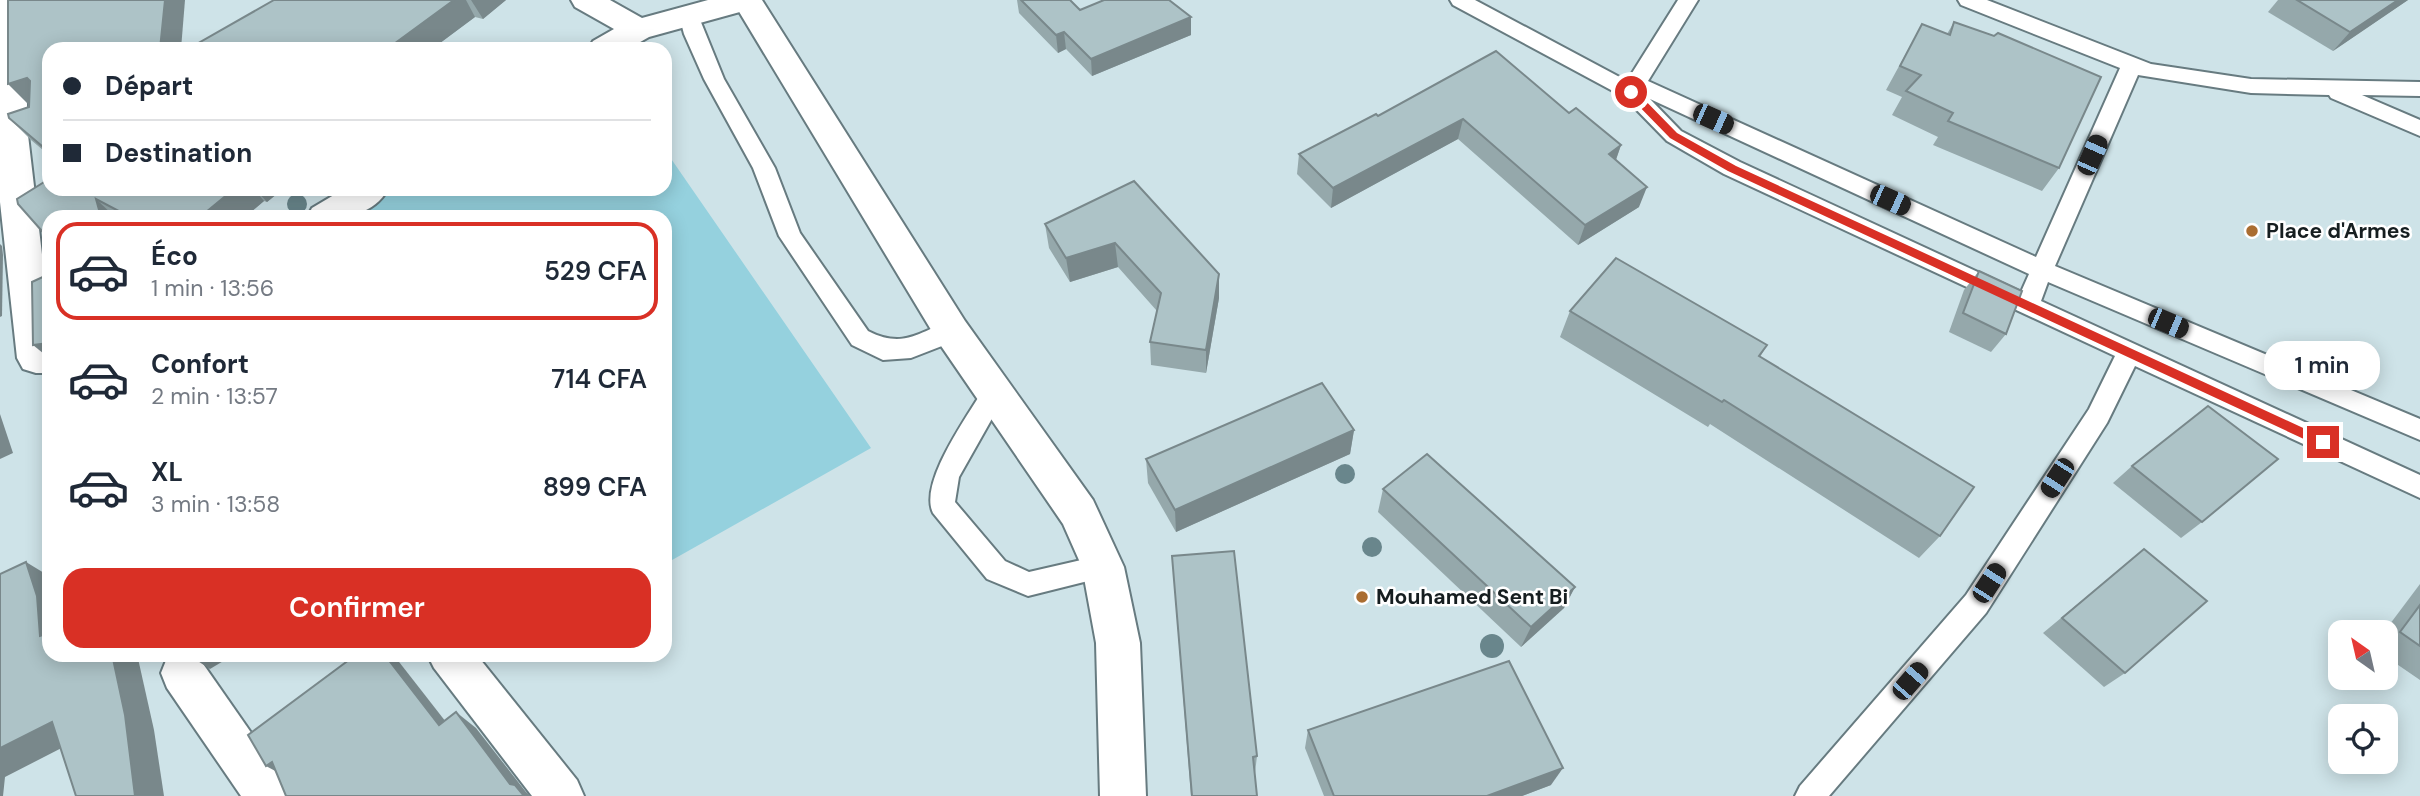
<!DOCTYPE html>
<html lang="fr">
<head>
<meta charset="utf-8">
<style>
	body { margin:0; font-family:"DM Sans",sans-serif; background:#f2f2f3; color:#1f2937; height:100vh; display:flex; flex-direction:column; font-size:26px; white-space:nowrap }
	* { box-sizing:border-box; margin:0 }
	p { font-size:23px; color:#747a83 }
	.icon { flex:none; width:38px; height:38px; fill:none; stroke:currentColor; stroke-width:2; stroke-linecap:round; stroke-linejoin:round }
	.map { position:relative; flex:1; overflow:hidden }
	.panel { position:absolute; left:42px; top:210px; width:630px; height:452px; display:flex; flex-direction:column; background:#fff; border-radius:21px; box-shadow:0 4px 18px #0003 }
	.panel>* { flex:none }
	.top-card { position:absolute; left:42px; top:42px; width:630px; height:154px; border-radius:21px; box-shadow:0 4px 18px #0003; display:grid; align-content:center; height:154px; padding:0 21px; background:#fff }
	.needle { width:46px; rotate:326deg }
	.controls { position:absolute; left:2328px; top:620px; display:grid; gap:14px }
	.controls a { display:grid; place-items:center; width:70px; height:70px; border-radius:14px; background:#fff; box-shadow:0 4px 18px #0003; font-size:35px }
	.end { position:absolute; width:32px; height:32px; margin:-16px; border:9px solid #d93025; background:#fff; box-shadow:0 0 0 4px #fff }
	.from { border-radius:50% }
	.bubble { position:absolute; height:49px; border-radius:21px; background:#fff; box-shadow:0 4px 18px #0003; font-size:23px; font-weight:600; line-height:49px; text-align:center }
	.car { position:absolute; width:21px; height:42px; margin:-21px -10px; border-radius:9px; box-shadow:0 0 5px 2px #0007; background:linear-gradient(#222 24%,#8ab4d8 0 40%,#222 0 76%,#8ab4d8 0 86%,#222 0) }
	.top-card b { display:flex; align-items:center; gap:24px; height:66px; font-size:26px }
	.top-card b+b { border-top:2px solid #e0e1e3 }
	.top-card i { width:18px; height:18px; background:#1f2937 }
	ul { padding:12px 0 0; list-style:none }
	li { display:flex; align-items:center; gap:21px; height:98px; margin:0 14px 10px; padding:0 7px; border:4px solid transparent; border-radius:21px }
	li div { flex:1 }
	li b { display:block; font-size:26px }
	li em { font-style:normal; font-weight:600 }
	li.on { border-color:#d93025 }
	li>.icon { width:63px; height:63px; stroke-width:1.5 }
	.cta { display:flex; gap:14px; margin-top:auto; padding:14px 21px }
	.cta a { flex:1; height:80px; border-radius:21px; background:#d93025; color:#fff; font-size:28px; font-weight:600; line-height:80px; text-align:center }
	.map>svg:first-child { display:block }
	.green { fill:#95d1de }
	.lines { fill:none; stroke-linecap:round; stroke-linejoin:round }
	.lane-casing { stroke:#677b80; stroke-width:4 }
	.street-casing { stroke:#677b80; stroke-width:4 }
	.secondary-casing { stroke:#677b80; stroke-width:4 }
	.lane { fill:#fff; fill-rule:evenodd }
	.street { fill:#fff; fill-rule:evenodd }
	.secondary { fill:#fff; fill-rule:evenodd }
	.tree { fill:#69868c }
	.wall { fill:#95a8ab }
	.shaded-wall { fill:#79888b }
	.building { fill:#adc3c7; stroke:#79888b; stroke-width:2 }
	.route { fill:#d93025 }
	.poi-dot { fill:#aa6d31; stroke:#fff; stroke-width:2.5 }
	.labels { text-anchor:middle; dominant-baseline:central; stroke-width:5; stroke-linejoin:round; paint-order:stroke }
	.poi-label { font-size:21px; font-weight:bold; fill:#161e20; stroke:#fff; text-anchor:start }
</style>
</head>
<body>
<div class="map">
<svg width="2420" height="796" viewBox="0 0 2420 796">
	<rect width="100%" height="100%" fill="#cee3e8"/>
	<polygon class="green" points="665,150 871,448 665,564 665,217 335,217 400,189 665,189"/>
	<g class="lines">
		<defs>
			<g id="lane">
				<path d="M1450,0h25l152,81 51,-81h20l-50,81 388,176 84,-189 -159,-63 -3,-5h29l164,64 100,15 169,3v14l-58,-1 58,25v16l-89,-38 -2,-3 -78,-2 -113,-18 -83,191 365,153v21l-372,-158 -7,19 379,174v23l-285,-132 -28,57 -121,190 -157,183h-34l5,-10 166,-191 123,-186 26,-53 -391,-182 -57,-33 -43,-44 -171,-92zM1650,99l379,175 -8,18 -281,-130 -59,-31z"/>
				<path d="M689,8l7,2 28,69 51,89 25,65 68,98c46,24 63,-15 92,-6l4,7 -4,7 -49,19 -28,2 -31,-15 -73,-109 -26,-68 -49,-89 -20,-45 -5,-19 3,-5z"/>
				<path d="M995,382l9,3 3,7 -48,85 -4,25 50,59 24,11 74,-17 9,4 4,8 -4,8 -84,21 -41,-17 -54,-66c-15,-31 37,-100 53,-128z"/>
			</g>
			<g id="street">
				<polygon points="0,0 27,0 25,45 28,135 49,314 49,373 36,373 23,369 17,358 0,202"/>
				<polygon points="571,0 610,0 642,18 708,0 762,0 758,7 649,37 628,49 588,49 593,41 614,29 575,7"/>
				<path d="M344,189h44c-17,31 -51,28 -81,28l5,-9z"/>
				<polygon points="177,654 199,658 284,780 291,796 241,796 167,688 161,673 167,658"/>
				<polygon points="427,654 476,654 577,780 584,796 532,796 434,668"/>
			</g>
			<polygon id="secondary" points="732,0 762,0 965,321 1093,500 1124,567 1140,643 1146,796 1100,796 1096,643 1082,567 1063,524 939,343"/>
		</defs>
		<use href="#lane" class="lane-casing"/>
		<use href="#street" class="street-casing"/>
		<use href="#secondary" class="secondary-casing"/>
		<use href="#lane" class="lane"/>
		<use href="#street" class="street"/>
		<use href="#secondary" class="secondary"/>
	</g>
	<g class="tree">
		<circle cx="297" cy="204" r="10"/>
		<circle cx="1345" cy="474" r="10"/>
		<circle cx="1372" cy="547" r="10"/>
		<circle cx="1492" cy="646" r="12"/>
	</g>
	<g class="wall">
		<polygon points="8,0 49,49 49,155 31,140 9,118 29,107"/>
		<polygon points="274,0 506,0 483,19 475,17 432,49 188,49"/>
		<polygon points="1017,0 1070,0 1080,10 1191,17 1191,35 1092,76 1066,49 1058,53 1019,13"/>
		<polygon points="2278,0 2408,0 2333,51 2268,12"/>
		<polygon points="1954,22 2059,168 2042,191 1933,145 1938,137 1892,115 1902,97 1886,90 1922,24 1947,34"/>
		<polygon points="1569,113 1621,145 1616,160 1639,207 1578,245 1458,139 1331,208 1297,174 1299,154 1378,116"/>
		<polygon points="1134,181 1219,274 1219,298 1206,373 1151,365 1150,342 1157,311 1118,267 1070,282 1049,248 1045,224"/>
		<polygon points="49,189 283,189 267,202 264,201 245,217 49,217"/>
		<polygon points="1979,271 2006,334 1991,352 1949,332 1964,290"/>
		<polygon points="1570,311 1767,345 1760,357 1940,536 1919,558 1710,424 1708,427 1560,337"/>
		<polygon points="1354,430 1350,454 1176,532 1148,483 1146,459"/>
		<polygon points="2132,466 2202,522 2181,538 2113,483"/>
		<polygon points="1383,489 1575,587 1564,608 1521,647 1378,512"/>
		<polygon points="2144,549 2125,673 2104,687 2043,633"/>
		<polygon points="1172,556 1257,756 1255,773 1254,773 1257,796 1191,796"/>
		<polygon points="2420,584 2420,680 2385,656 2385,632 2384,632"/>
		<polygon points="1308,730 1551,785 1522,796 1324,796 1305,748"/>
	</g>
	<g class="shaded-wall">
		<polygon points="165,0 185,0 181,49 160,49"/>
		<polygon points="454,0 466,0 475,17 432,49 387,49"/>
		<polygon points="471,0 506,0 483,19"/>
		<polygon points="2398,0 2408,0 2333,51 2350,32"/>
		<polygon points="1191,17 1191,35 1092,76 1091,59"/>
		<polygon points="1064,32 1066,49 1058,53 1056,35"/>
		<polygon points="27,78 48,101 30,106 8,84"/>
		<polygon points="1463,119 1458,139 1331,208 1333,188"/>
		<polygon points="1621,145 1614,165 1609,154"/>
		<polygon points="1647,187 1639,207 1578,245 1585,225"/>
		<polygon points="234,189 254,189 264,201 245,217 200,217"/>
		<polygon points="255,189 283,189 267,202"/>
		<polygon points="96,199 115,217 101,217"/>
		<polygon points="1115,243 1118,267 1070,282 1066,258"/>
		<polygon points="0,244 2,246 3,255 2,316 0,317"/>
		<polygon points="1219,274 1219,298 1206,373 1206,350"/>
		<polygon points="49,343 49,358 33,345"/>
		<polygon points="0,414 13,453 0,459"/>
		<polygon points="1354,430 1350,454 1176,532 1175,510"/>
		<polygon points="26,562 49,576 49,642 40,636"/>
		<polygon points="1575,587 1564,608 1521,647 1531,627"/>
		<polygon points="112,654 137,654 154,730 164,796 135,796"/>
		<polygon points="187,654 235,654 210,669"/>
		<polygon points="384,654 391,654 396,658 460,740 439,725"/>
		<polygon points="456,712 476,728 526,792 531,796 524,796 510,784"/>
		<polygon points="52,722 83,737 5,777 3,796 0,796 0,748"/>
		<polygon points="272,762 292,780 266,766"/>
		<polygon points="1563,768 1551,785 1522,796 1487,796"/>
	</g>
	<g class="building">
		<polygon points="8,0 165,0 160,49 49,49 49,152 9,118 8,114 29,107 30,81 27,78 8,84"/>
		<polygon points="274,0 454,0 387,49 188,49"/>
		<polygon points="1021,0 1070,0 1080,10 1104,0 1169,0 1191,17 1091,59 1064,32 1056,35"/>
		<polygon points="2297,0 2398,0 2350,32"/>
		<polygon points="1954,22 1994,36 1998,33 2101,77 2059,168 1948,121 1953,113 1906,91 1921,75 1900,66 1922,24 1950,35"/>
		<polygon points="1496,51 1569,113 1576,108 1621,145 1609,154 1647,187 1585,225 1463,119 1333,188 1299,154 1376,114 1378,116"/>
		<polygon points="49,179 49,189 234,189 200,217 130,217 96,199 101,217 49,217 49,239 18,204 17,199"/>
		<polygon points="1134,181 1219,274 1206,350 1150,342 1161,293 1115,243 1066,258 1045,224"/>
		<polygon points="1616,258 1767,345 1759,356 1974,487 1940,536 1724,400 1722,402 1570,311"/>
		<polygon points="1979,271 2022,291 2006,334 1963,313"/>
		<polygon points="49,274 49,343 33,345 32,282"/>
		<polygon points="1322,383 1354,430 1175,510 1146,459"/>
		<polygon points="2208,406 2278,459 2202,522 2132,466"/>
		<polygon points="1427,454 1575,587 1531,627 1383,489"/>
		<polygon points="2144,549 2207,601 2125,673 2062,618"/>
		<polygon points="1234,551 1257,756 1253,757 1257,796 1192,796 1172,556"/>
		<polygon points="26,562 37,596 40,636 49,633 49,654 112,654 125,715 135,796 76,796 52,722 0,748 0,574"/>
		<polygon points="2420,605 2420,646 2400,632"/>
		<polygon points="357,654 384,654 439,725 456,712 510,784 515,785 524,796 286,796 272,762 266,766 248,735"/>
		<polygon points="1509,661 1563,768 1487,796 1334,796 1308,730"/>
	</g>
	<polygon class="route" points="1628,90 1635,90 1677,133 1736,166 2327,439 2327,446 2319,446 1728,171 1670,138 1628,95"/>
	<g class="poi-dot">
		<circle cx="2252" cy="231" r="7"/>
		<circle cx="1362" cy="597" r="7"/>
	</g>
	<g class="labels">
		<g class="poi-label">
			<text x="2266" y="231">Place d'Armes</text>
			<text x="1376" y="597">Mouhamed Sent Bi</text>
		</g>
	</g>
</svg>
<div class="controls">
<a><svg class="needle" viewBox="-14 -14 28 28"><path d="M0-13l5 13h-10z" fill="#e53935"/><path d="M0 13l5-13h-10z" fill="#747a83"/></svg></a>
<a><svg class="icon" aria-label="locate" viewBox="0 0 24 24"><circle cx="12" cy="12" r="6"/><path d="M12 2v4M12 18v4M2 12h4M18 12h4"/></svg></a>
</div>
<i class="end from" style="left:1631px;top:92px"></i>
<i class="end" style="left:2323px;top:442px"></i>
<div class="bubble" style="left:2264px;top:341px;width:116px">1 min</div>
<i class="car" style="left:1713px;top:119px;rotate:114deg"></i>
<i class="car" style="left:2092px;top:155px;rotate:24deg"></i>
<i class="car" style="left:1890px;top:200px;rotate:114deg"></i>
<i class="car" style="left:2168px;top:323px;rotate:113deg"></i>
<i class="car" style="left:2057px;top:478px;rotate:213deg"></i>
<i class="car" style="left:1989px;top:583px;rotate:33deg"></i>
<i class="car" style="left:1910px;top:681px;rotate:41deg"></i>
<div class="top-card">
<b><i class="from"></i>Départ</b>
<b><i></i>Destination</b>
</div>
<section class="panel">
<ul>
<li class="on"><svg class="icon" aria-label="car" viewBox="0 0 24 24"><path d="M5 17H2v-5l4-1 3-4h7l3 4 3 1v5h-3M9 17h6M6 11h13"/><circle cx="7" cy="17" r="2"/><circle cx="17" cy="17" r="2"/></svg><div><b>Éco</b><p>1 min · 13:56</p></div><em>529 CFA</em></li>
<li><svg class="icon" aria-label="car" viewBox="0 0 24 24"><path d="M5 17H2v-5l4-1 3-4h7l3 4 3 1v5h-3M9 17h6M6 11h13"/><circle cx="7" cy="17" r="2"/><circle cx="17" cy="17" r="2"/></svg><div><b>Confort</b><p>2 min · 13:57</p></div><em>714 CFA</em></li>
<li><svg class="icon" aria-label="car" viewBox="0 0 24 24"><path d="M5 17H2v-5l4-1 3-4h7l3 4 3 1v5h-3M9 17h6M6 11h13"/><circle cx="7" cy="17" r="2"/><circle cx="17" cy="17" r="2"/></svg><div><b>XL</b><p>3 min · 13:58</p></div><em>899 CFA</em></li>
</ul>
<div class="cta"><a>Confirmer</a></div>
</section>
</div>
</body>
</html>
